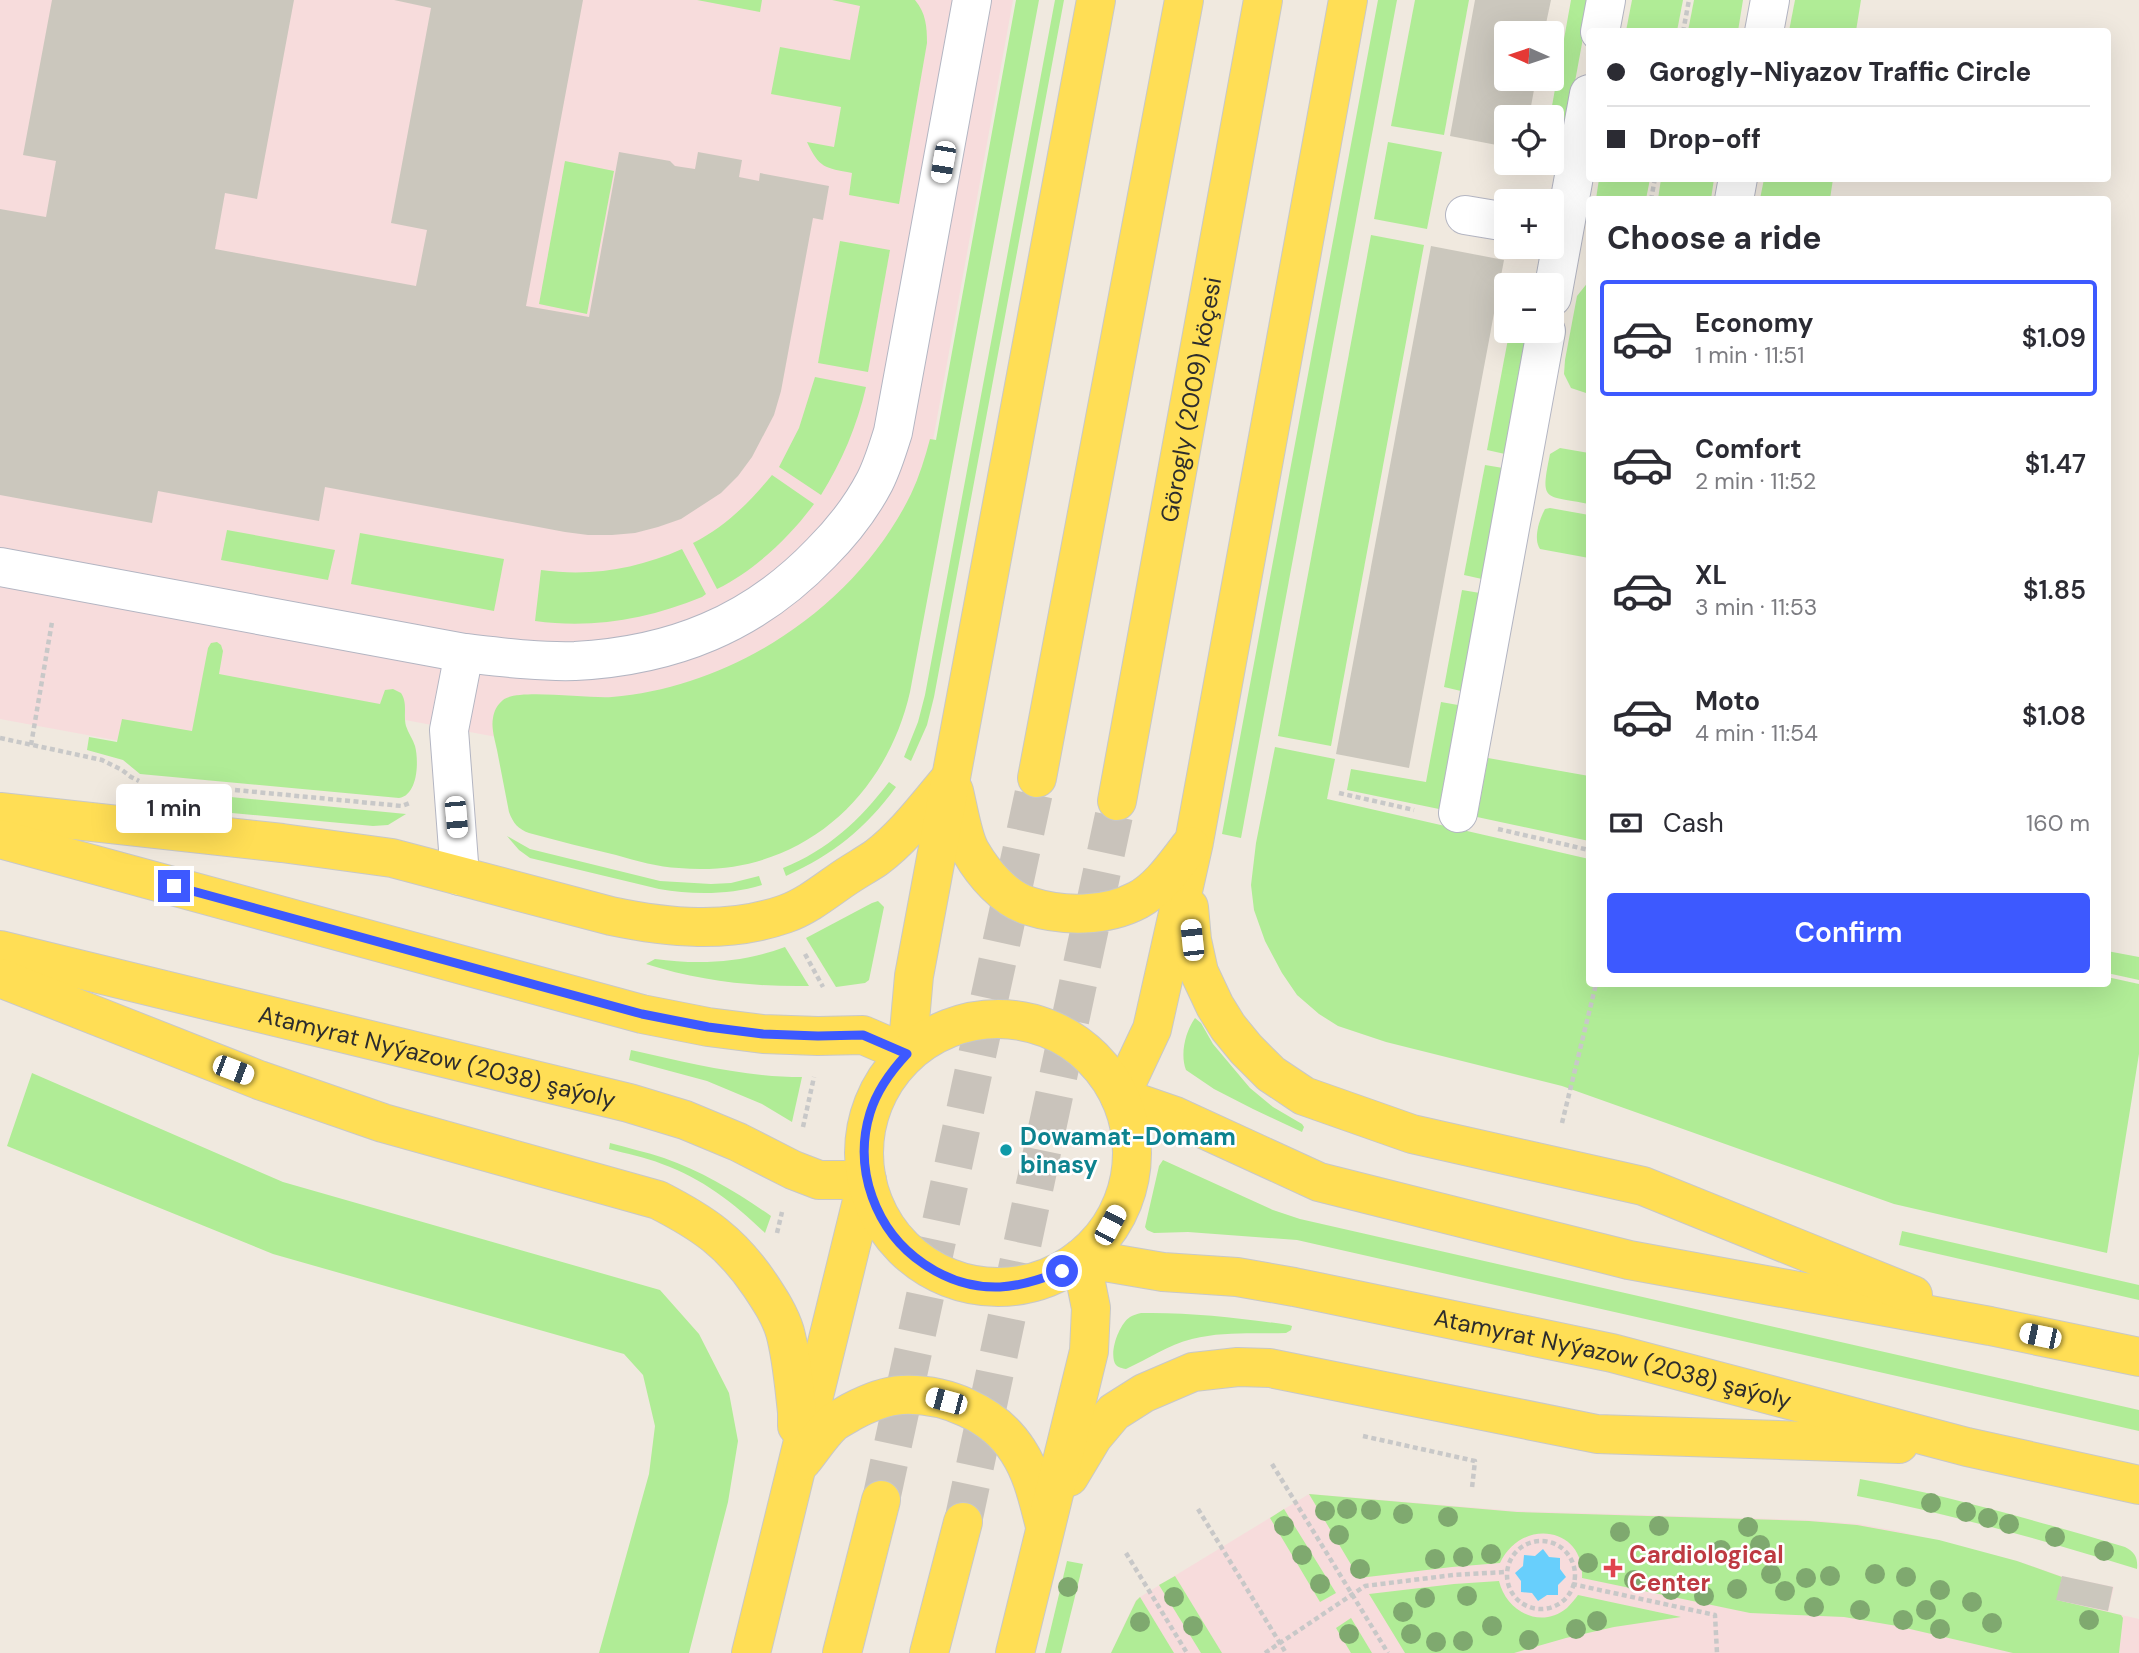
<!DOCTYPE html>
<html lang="en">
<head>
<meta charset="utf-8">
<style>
	body { margin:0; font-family:"DM Sans",sans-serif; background:#f2f2f3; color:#2b2b33; height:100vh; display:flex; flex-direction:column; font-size:26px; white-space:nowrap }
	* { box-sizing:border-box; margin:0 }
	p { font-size:23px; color:#7c7c81 }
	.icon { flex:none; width:38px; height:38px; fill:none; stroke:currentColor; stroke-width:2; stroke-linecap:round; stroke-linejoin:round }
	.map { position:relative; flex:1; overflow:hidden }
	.details { position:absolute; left:1586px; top:196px; width:525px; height:791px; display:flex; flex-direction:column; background:#fff; border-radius:7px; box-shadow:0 7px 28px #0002 }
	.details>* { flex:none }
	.hud { position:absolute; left:1586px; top:28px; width:525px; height:154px; border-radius:7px; box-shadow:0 7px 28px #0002; display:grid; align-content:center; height:154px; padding:0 21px; background:#fff }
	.needle { width:46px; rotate:273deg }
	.tools { position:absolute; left:1494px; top:21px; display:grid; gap:14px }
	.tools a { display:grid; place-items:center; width:70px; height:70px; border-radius:7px; background:#fff; box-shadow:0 7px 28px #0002; font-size:35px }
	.end { position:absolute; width:32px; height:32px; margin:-16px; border:9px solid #3d59ff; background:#fff; box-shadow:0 0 0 4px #fff }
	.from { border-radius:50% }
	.bubble { position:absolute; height:49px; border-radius:7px; background:#fff; box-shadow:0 7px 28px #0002; font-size:23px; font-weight:600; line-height:49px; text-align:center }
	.car { position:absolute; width:21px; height:42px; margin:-21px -10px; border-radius:9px; box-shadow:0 0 5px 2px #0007; background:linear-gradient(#fff 24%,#345 0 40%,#fff 0 76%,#345 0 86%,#fff 0) }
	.hud b { display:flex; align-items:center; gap:24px; height:66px; font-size:26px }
	.hud b+b { border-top:2px solid #e1e1e2 }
	.hud i { width:18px; height:18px; background:#2b2b33 }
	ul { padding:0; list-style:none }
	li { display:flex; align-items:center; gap:21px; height:116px; margin:0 14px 10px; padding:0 7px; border:4px solid transparent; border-radius:7px }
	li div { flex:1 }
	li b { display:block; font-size:26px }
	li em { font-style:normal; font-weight:600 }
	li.on { border-color:#3d59ff }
	li>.icon { width:63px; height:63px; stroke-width:1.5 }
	h2 { padding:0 21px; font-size:32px; line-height:84px }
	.pay { display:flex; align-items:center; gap:18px; height:77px; padding:0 21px; font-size:26px }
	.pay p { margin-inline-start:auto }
	.primary-button { display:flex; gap:14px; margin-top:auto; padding:14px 21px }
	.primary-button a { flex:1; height:80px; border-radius:7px; background:#3d59ff; color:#fff; font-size:28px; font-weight:600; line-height:80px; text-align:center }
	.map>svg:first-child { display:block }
	.medical { fill:#f7dcdc }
	.green { fill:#b0ec96 }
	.water { fill:#68cffc }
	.building { fill:#cbc7bd }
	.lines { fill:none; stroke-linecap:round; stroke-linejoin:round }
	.major-tunnel { stroke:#c9c3bb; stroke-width:38; stroke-dasharray:38 19; stroke-linecap:butt }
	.minor-casing { stroke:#b3b5c2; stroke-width:40 }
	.major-casing { stroke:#c8c8c8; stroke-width:40 }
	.path { stroke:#c8c8c8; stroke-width:4.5; stroke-dasharray:5 3.5; stroke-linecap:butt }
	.minor { stroke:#fff; stroke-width:38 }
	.major { stroke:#ffde55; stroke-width:38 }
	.tree { fill:#7fa96f }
	.route { stroke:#3d59ff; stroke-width:9 }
	.culture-dot { fill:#0f9aa8; stroke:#fff; stroke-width:2.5 }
	.health-dot { fill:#e0444e; stroke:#fff; stroke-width:2.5 }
	.labels { text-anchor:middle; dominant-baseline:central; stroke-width:5; stroke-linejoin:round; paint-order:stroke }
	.street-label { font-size:24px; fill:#2d2d2d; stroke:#fff }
	.culture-label { font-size:24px; font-weight:bold; fill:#0d838f; stroke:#fff; text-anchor:start }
	.health-label { font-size:24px; font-weight:bold; fill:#be3a42; stroke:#fff; text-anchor:start }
</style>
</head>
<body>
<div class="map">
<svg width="2139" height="1653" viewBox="0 0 2139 1653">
	<rect width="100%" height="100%" fill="#f0e9df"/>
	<g class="medical">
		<polygon points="0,0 1013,0 893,660 690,773 346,709 332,780 0,719"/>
		<polygon points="1309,1494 1517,1511 1809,1520 1858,1524 1898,1531 2017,1561 2061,1576 2114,1587 2108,1612 2139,1619 2139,1653 1111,1653 1136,1600 1140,1597"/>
	</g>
	<g class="green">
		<polygon points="697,0 762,0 760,12"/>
		<path d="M832,0h83c11,13 12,27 12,43l-28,161 -50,-9 3,-22c-27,-5 -33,-5 -45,-31l27,5 7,-40 -70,-13 9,-47 70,13 10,-54z"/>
		<path d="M1016,0h23l-129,692c-25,110 -116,187 -231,176 -21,-1 -42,-7 -63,-13 -29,-7 -58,-14 -87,-22 -11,-4 -16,-10 -20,-21 -4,-21 -8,-41 -12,-62 -2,-10 -6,-22 -4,-32 1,-7 4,-13 10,-18 13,-12 86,-1 109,-3 123,-10 245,-92 299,-203 8,-17 14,-36 19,-55l6,1z"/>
		<polygon points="1055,0 1064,0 934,697 927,725 911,761 904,757 918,722 925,695"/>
		<polygon points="1378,0 1397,0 1241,838 1222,834"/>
		<polygon points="1415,0 1469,0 1444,135 1391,126"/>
		<polygon points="1571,0 1590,0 1558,174 1540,171 1541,163 1552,163 1552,117 1550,117"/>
		<polygon points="1632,0 1683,0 1677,31 1626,31"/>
		<polygon points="1694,0 1743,0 1738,31 1688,31"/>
		<polygon points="1795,0 1861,0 1856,31 1789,31"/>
		<polygon points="1388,142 1442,152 1427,229 1374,219"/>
		<polygon points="565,161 614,171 587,314 539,304"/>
		<polygon points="1599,179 1650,179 1646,199 1596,199"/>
		<polygon points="1661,179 1714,179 1711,199 1658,199"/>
		<polygon points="1764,179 1764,178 1833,179 1830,199 1760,199"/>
		<polygon points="1371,235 1424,245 1331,746 1278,736"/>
		<polygon points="840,241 890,250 868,372 818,363"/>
		<polygon points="1589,281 1589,394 1571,388 1564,374 1565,360 1577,296"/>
		<polygon points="1508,339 1526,343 1505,454 1487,450"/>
		<path d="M815,377l51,10c-9,39 -24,74 -45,108l-42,-28 20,-39z"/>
		<path d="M1560,448l29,5v51c-45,-9 -49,-1 -39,-50z"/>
		<polygon points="1485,465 1503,468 1482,579 1464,575"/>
		<path d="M772,475l42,29c-25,34 -59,66 -97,85l-24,-46c32,-16 56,-40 79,-68z"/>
		<path d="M1550,508l39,7v43l-49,-9c-7,-10 -1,-29 5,-40z"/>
		<polygon points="227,530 335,550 328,580 221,560"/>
		<polygon points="360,533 504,559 494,611 351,584"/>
		<path d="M682,549l24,45 -4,3c-54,22 -109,32 -167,24l6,-51c49,7 96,-1 141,-21z"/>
		<polygon points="1462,590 1480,593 1461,691 1444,687"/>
		<path d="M217,642l4,3 2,6 -4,23 161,30 5,-14 8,-1 8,4c7,11 2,21 5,33 2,7 7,13 9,20 4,15 3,49 -16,52l-259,-24 -17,-14 -36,-10 2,-13 28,5 5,-23 70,12 16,-83 3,-5z"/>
		<polygon points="1441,702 1458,705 1439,809 1347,790 1351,769 1426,782"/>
		<polygon points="1275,747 1335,759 1327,799 1589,859 1589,984 2107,984 2107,977 2139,984 2139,1054 2107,1253 1894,1204 1562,1086 1386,1042 1338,1026 1319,1014 1297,995 1282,973 1265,941 1254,910 1251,885 1256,843"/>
		<polygon points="1488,758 1589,776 1589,841 1477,817"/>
		<path d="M889,782l7,5c-31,42 -62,67 -110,89l-3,-8c45,-18 77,-48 106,-86z"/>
		<polygon points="129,787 406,814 388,825 373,826 156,806 145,801"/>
		<path d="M507,836l23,13 130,32 51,3 20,-1 28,-7 3,9c-33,10 -69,10 -103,4l-129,-31 -11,-8z"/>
		<polygon points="878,901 884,907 869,980 865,983 836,987 806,938 872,903"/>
		<path d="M785,947l24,39c-55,1 -110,-5 -163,-22l9,-5c44,6 88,4 130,-12z"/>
		<polygon points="2107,951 2139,957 2139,980 2107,973"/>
		<path d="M1195,1018l6,5 12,21 37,44 23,19 29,17 2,3 -2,5 -49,-23 -39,-20 -28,-19c-6,-15 -1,-38 9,-52z"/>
		<path d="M631,1050c57,13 113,27 171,27l-10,45 -30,-18 -55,-23 -78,-21z"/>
		<polygon points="32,1073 283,1182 660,1290 699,1334 729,1393 738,1441 728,1502 689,1653 599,1653 649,1474 655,1426 643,1375 624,1354 273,1254 7,1146"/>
		<path d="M610,1143c18,5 36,9 54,15 38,13 74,35 107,58l-6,17c-30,-29 -63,-55 -103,-69 -17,-7 -35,-10 -53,-15z"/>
		<polygon points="1163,1160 1273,1210 1300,1219 2139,1410 2139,1431 1297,1240 1188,1232 1154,1233 1147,1230 1145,1227 1159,1166"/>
		<polygon points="1902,1231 2139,1285 2139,1300 1899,1245"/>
		<path d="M1141,1313c49,-1 99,5 148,12l3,1 -1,4 -5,3c-32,1 -62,-2 -94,6 -24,6 -44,20 -66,30 -4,-1 -7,-1 -10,-4 -8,-11 3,-41 14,-48 3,-2 7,-3 11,-4z"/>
		<path d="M1860,1479c90,17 177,42 265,68 10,5 13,11 12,22 -92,-28 -185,-55 -280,-73z"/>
		<path d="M1309,1494l208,18 292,9 48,4 82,15 78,21 45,16 -5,23 64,15 2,3 -4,35h-106l-116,-27 -53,-9 -94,-4 -168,-35c3,-51 -60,-61 -82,-15l-48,4 -93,11z"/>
		<polygon points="1284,1509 1336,1593 1320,1602 1270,1518"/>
		<polygon points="1067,1561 1083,1564 1061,1653 1045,1653"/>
		<polygon points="1175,1576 1222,1653 1201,1653 1159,1585"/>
		<path d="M1499,1581c7,30 41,49 68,27 4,-4 8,-9 11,-13l103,22 -67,10 -48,11 -52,15h-109l-36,-59 85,-10z"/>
		<polygon points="1140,1597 1174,1653 1111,1653 1136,1601"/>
		<polygon points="1351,1618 1372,1653 1351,1653 1336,1628"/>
	</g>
	<polygon class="water" points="1543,1549 1549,1557 1560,1558 1560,1569 1566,1577 1558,1585 1558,1595 1547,1595 1538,1601 1532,1593 1521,1592 1521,1581 1515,1573 1523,1566 1524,1555 1535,1556"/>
	<g class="building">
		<polygon points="52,0 294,0 257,199 225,193 215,249 416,286 427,230 391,223 431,8 394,0 583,0 526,306 589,317 619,152 670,161 675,166 695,169 698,152 742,160 739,177 759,181 760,173 829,186 823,220 813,218 781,391 774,415 752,457 738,476 721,493 681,519 658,527 635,533 612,535 588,535 565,532 325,487 319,521 158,491 152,523 0,495 0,209 46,217 56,161 23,155"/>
		<polygon points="1475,0 1551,0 1544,33 1507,33 1507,79 1536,79 1529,117 1507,117 1507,147 1450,136"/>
		<polygon points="1431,246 1504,260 1409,768 1336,754"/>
		<polygon points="2062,1576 2113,1587 2108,1611 2056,1600"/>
	</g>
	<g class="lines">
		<g class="major-tunnel">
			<polyline points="881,1500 1037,778"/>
			<polyline points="963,1522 1117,801"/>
		</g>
		<defs>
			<g id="minor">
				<polyline points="1600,32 1606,0"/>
				<polyline points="1764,32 1770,0"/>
				<polyline points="1734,200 1738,178"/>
				<polyline points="1465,215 1507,222"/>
				<polyline points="1552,297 1589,94"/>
				<path d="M0,567l464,86c36,4 74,9 111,8 97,-5 178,-37 246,-108 21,-21 40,-45 54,-72 8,-16 13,-33 18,-49l79,-432"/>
				<polyline points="1458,813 1546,331"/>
				<polyline points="460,876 449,730 464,653"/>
			</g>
			<g id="major">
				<polyline points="1348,0 1194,842 1152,1029 1120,1097 1175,1116 1319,1182 1629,1260 1990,1326 2139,1357"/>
				<polyline points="1037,778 1184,0"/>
				<path d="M954,791c4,16 9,48 17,61 12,21 34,47 58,54 34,11 77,11 109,-6 22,-12 37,-35 52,-54"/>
				<path id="s1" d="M1117,801l146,-801"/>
				<path d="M0,812l282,31 110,15 219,58c57,12 117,18 174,-2 20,-7 38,-21 55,-33 11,-8 24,-15 36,-23 28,-21 51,-52 73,-78"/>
				<polyline points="0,839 642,1014 708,1027 763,1034 818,1036 863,1035 907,1054 914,976 1096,0"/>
				<polyline points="1189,907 1192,940 1199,972 1215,1006 1228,1027 1246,1049 1271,1074 1304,1096 1412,1134 1643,1186 1913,1295"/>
				<path id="s2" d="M0,950l629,153 56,17 53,22 55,28 26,10h48l-116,473"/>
				<path d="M0,978l259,102 124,43 275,77c45,23 73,42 102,85 10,15 20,30 25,47 7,26 9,54 12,80v14"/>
				<circle cx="998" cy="1153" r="134"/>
				<path d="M802,1461c10,-12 19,-27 31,-38 5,-4 12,-7 18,-11 15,-8 33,-16 51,-17 43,-2 92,18 116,56 15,23 20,49 27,75"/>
				<polyline points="1069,1477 1093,1437 1114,1412 1144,1393 1193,1372 1238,1367 1270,1368 1597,1434 1899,1444"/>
				<polyline points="842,1653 881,1500"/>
				<polyline points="929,1653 963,1522"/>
				<path id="s3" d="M1015,1653l74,-302 2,-43 -10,-50 82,14 74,5 57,10 318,66 355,94 172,38"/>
			</g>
		</defs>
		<use href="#minor" class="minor-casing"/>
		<use href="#major" class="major-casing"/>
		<g class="path">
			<polyline points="1683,32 1689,0"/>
			<polyline points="1651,200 1655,178"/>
			<polyline points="0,738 102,760 122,770 131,777 139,781"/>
			<polyline points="31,745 52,622"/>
			<polyline points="235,790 402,806 410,803"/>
			<polyline points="1339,793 1414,810"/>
			<polyline points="1498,829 1589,850"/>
			<polyline points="805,954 823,987"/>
			<polyline points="1562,1123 1596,984"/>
			<polyline points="803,1127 814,1077"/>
			<polyline points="777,1233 782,1212"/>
			<polyline points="1363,1436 1475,1461 1472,1488"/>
			<polyline points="1272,1464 1388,1653"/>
			<polyline points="1198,1509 1286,1653"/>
			<circle cx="1541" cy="1575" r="34"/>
			<polyline points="1126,1553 1187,1653"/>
			<polyline points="1572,1584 1715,1615 1717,1653"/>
			<polyline points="1265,1653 1365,1586 1453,1575 1506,1572"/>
		</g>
		<use href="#minor" class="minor"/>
		<use href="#major" class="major"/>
	</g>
	<g class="tree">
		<circle cx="1931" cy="1503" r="10"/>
		<circle cx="1347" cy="1509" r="10"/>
		<circle cx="1371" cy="1510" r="10"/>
		<circle cx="1325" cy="1511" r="10"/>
		<circle cx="1966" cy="1512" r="10"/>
		<circle cx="1403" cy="1514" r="10"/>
		<circle cx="1448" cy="1517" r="10"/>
		<circle cx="1988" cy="1518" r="10"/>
		<circle cx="2009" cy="1524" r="10"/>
		<circle cx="1284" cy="1526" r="10"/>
		<circle cx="1659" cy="1526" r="10"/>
		<circle cx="1748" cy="1527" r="10"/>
		<circle cx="1620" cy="1532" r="10"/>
		<circle cx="1339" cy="1535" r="10"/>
		<circle cx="2055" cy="1537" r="10"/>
		<circle cx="1760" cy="1545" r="10"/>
		<circle cx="1721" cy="1550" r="10"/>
		<circle cx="2104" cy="1551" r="10"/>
		<circle cx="1491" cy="1554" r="10"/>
		<circle cx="1302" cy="1555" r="10"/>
		<circle cx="1463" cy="1557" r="10"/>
		<circle cx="1435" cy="1559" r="10"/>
		<circle cx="1588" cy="1563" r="10"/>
		<circle cx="1360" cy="1569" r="10"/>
		<circle cx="1771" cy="1574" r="10"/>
		<circle cx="1875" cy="1574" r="10"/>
		<circle cx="1830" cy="1576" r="10"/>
		<circle cx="1906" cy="1577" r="10"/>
		<circle cx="1806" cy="1578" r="10"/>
		<circle cx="1634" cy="1580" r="10"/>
		<circle cx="1320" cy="1584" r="10"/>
		<circle cx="1068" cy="1587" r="10"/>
		<circle cx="1737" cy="1589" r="10"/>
		<circle cx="1671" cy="1590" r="10"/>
		<circle cx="1940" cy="1590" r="10"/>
		<circle cx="1785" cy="1591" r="10"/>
		<circle cx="1467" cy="1596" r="10"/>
		<circle cx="1704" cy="1596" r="10"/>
		<circle cx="1174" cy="1597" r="10"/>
		<circle cx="1425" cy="1598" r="10"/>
		<circle cx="1972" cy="1602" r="10"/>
		<circle cx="1814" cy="1607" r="10"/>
		<circle cx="1860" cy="1610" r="10"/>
		<circle cx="1926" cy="1610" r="10"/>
		<circle cx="1403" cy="1612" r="10"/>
		<circle cx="1903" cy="1620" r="10"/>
		<circle cx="2089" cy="1620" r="10"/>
		<circle cx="1597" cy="1621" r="10"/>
		<circle cx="1140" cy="1622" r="10"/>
		<circle cx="1992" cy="1623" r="10"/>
		<circle cx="1193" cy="1626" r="10"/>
		<circle cx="1492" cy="1626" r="10"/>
		<circle cx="1576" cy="1629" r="10"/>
		<circle cx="1940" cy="1629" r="10"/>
		<circle cx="1349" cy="1634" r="10"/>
		<circle cx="1411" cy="1634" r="10"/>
		<circle cx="1529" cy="1640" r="10"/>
		<circle cx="1463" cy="1641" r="10"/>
		<circle cx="1436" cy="1642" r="10"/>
	</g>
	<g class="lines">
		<path class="route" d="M174,886l468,128 66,13 55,7 55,2 45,-1 44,19c-16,17 -30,36 -37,59 -17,56 5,118 54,151 22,15 49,24 76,23 22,-1 42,-8 62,-16"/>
	</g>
	<circle class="culture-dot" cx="1006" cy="1150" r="7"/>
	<path class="health-dot" d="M1609.5 1557.5h7v7h7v7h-7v7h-7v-7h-7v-7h7z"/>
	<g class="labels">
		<g class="street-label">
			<text stroke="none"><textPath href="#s1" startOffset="408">Görogly (2009) köçesi</textPath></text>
			<text stroke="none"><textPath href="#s2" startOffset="450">Atamyrat Nyýazow (2038) şaýoly</textPath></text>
			<text stroke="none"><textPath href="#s3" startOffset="947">Atamyrat Nyýazow (2038) şaýoly</textPath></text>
		</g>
		<g class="culture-label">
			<text x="1020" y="1136">Dowamat-Domam<tspan x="1020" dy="28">binasy</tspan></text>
		</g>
		<g class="health-label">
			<text x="1629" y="1554">Cardiological<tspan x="1629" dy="28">Center</tspan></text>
		</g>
	</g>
</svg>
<div class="tools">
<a><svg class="needle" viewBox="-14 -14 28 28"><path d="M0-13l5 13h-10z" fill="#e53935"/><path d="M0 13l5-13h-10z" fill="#7c7c81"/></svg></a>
<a><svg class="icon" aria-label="locate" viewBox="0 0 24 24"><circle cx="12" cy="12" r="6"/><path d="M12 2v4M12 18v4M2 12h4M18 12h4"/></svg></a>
<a>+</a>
<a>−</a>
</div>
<i class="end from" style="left:1062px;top:1271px"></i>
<i class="end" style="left:174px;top:886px"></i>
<div class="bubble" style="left:116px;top:784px;width:116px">1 min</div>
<i class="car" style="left:943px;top:162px;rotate:190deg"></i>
<i class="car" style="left:456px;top:817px;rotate:175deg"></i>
<i class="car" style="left:1192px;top:940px;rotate:354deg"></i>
<i class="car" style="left:233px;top:1070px;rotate:111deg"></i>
<i class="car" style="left:1110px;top:1225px;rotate:28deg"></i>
<i class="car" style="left:2040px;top:1336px;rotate:282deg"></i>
<i class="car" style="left:946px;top:1401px;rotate:285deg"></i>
<div class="hud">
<b><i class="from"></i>Gorogly-Niyazov Traffic Circle</b>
<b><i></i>Drop-off</b>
</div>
<section class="details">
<h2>Choose a ride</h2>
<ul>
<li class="on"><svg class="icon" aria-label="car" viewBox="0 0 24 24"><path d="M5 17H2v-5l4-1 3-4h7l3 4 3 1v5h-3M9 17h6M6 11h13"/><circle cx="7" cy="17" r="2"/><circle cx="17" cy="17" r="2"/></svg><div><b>Economy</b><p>1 min · 11:51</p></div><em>$1.09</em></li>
<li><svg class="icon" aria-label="car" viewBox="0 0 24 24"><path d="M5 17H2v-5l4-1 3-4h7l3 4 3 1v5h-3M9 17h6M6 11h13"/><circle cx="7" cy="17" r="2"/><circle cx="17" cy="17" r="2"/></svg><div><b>Comfort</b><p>2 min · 11:52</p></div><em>$1.47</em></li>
<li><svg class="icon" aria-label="car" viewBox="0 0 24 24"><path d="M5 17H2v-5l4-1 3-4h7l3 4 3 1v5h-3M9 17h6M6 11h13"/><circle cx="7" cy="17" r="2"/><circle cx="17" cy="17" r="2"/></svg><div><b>XL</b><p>3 min · 11:53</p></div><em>$1.85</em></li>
<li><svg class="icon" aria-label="car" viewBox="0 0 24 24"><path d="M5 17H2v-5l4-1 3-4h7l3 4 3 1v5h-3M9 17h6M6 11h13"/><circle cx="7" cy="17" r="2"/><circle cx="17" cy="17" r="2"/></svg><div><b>Moto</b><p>4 min · 11:54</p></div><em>$1.08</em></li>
</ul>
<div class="pay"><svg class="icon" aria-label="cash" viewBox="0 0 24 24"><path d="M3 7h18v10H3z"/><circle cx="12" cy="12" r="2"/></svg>Cash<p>160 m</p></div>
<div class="primary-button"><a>Confirm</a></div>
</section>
</div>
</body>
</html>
